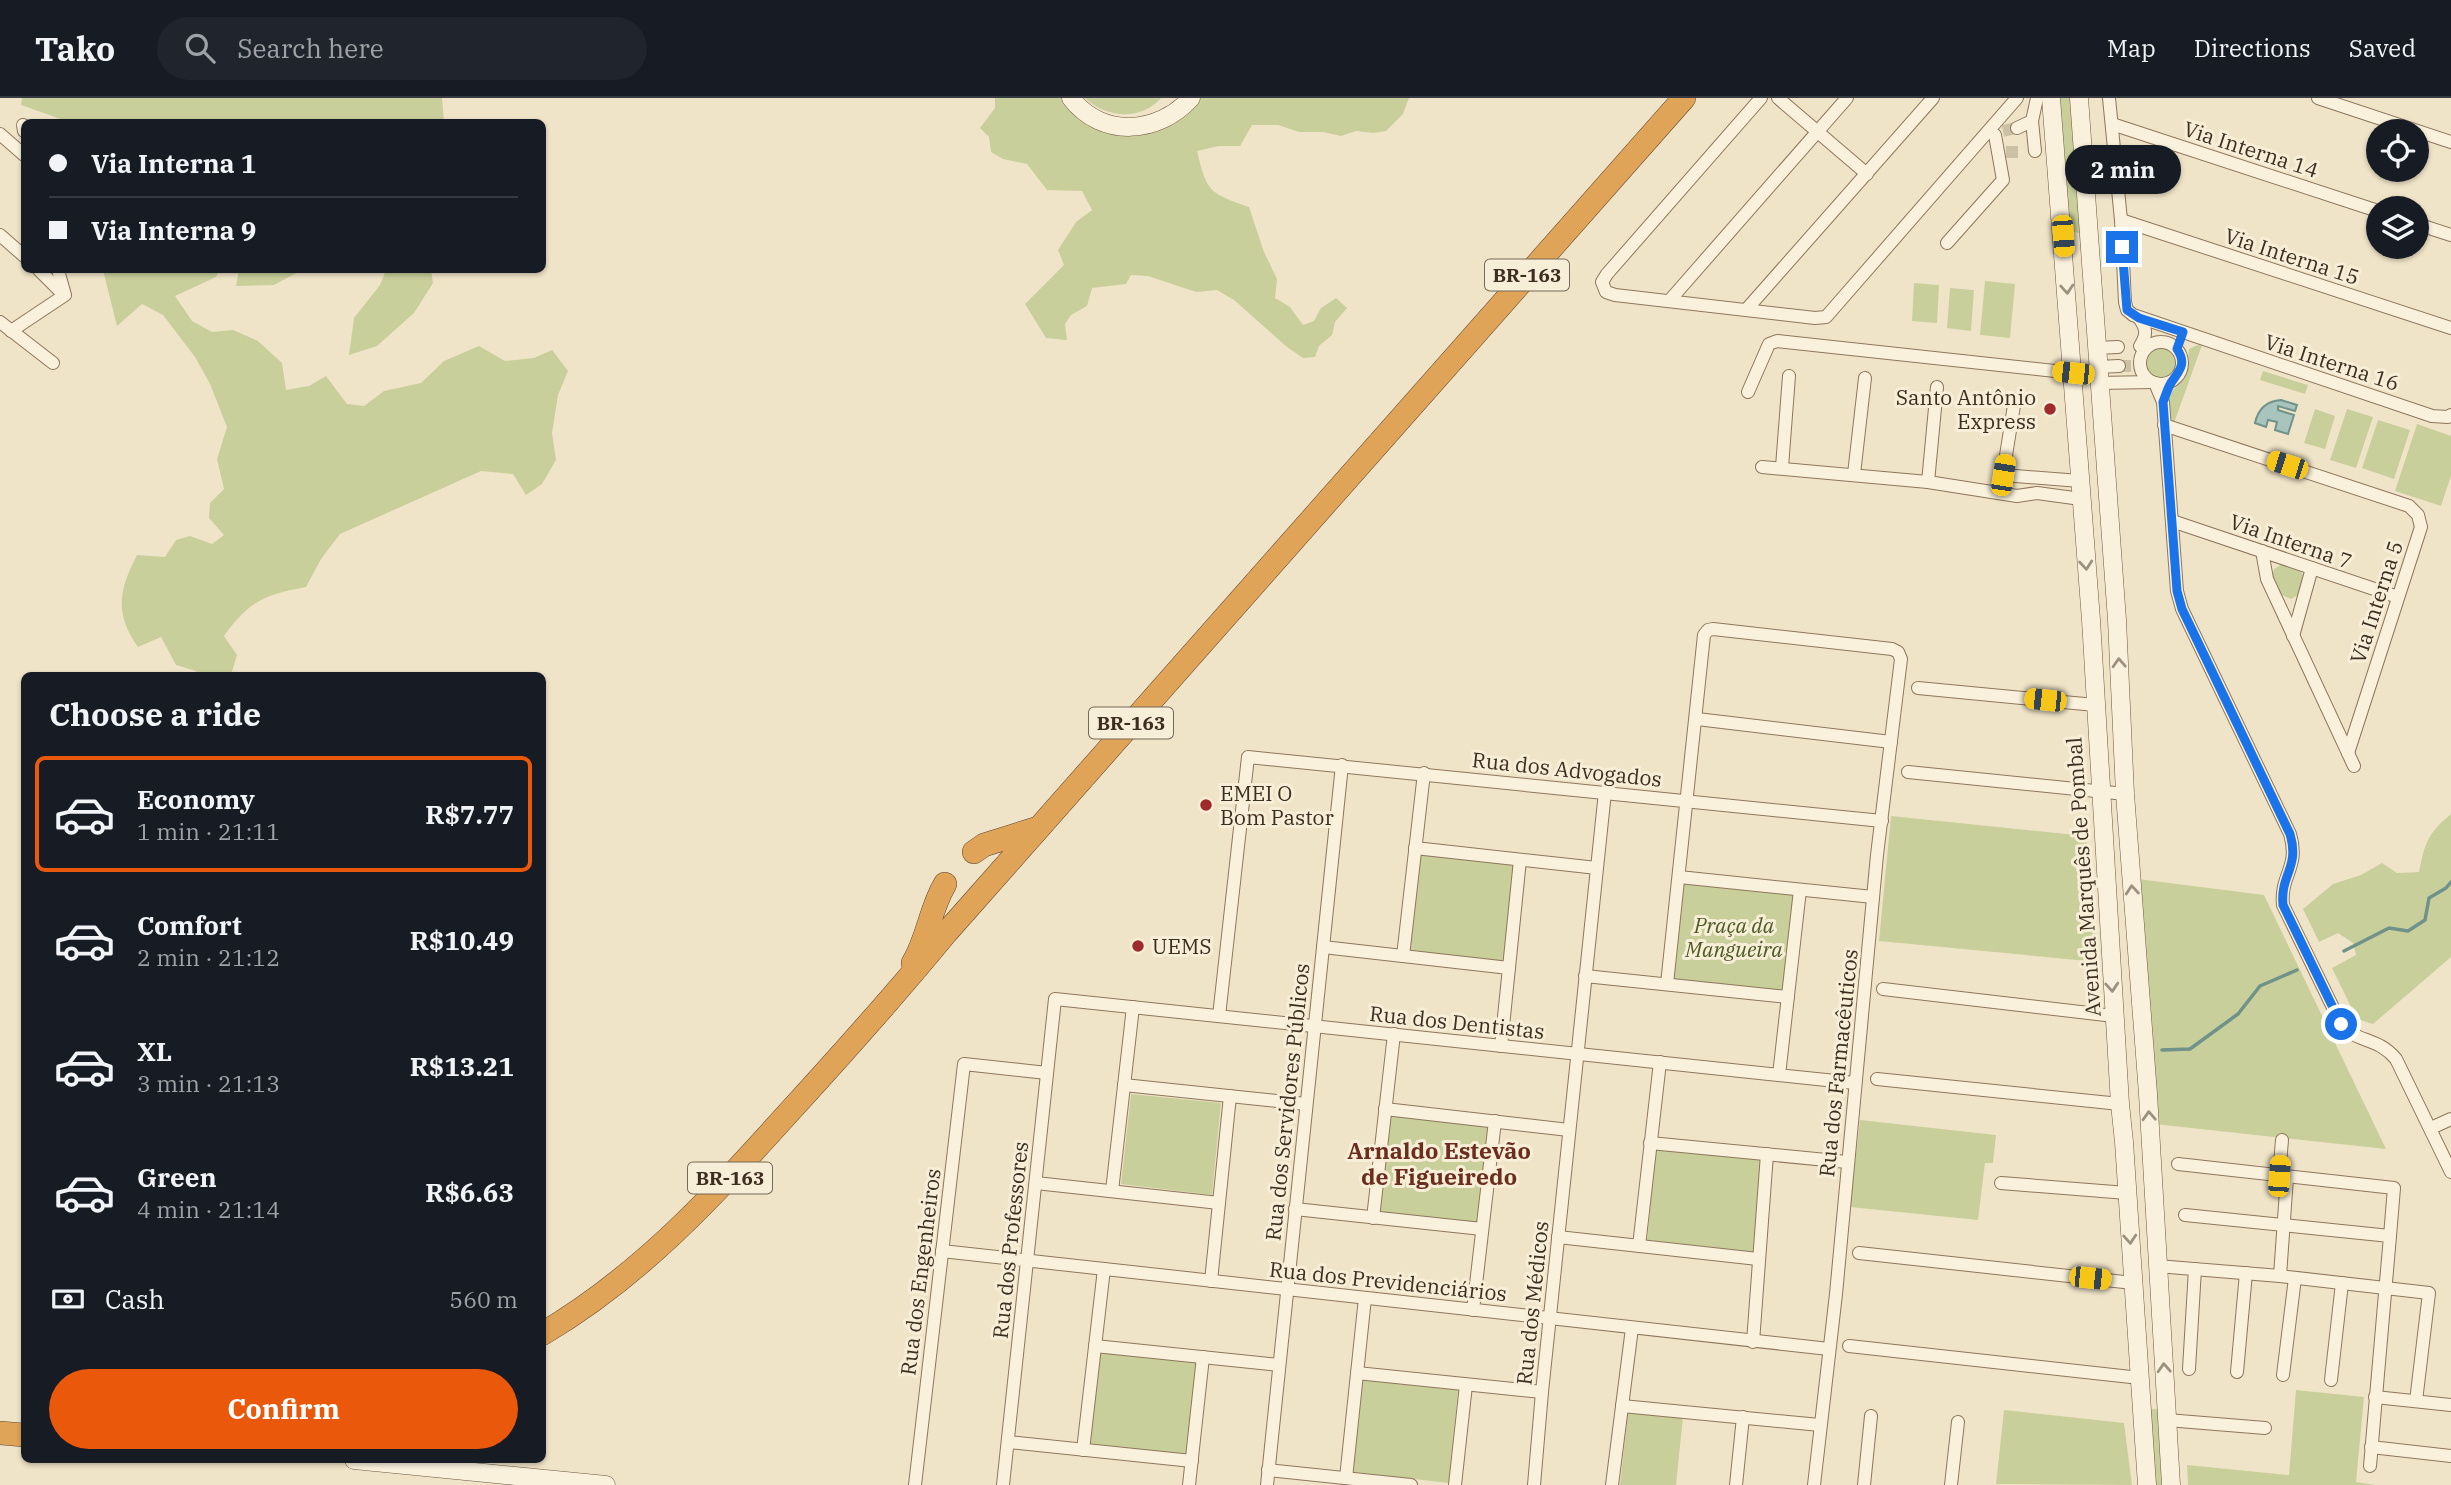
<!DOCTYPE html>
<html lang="en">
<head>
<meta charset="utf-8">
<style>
	body { margin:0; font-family:"IBM Plex Serif",serif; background:#20242c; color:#f1f3f6; height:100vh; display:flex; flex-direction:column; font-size:26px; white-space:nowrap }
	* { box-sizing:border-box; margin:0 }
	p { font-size:23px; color:#9ea1a6 }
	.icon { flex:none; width:38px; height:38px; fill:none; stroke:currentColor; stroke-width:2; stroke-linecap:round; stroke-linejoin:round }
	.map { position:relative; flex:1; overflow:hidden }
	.drawer { position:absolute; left:21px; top:574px; width:525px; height:791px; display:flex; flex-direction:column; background:#171b24; border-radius:10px; box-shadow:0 2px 5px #0004 }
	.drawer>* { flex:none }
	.banner { position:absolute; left:21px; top:21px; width:525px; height:154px; border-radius:10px; box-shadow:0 2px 5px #0004; display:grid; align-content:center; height:154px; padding:0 28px; background:#171b24 }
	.controls { position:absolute; left:2366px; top:21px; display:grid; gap:14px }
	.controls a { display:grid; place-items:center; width:63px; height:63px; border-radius:50%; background:#171b24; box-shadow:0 2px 5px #0004; font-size:35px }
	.end { position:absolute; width:32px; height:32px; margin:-16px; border:9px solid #1a73e8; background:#fff; box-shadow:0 0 0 4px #fff }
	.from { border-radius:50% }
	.bubble { position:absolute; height:49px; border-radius:24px; background:#171b24; box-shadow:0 2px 5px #0004; font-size:23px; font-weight:700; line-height:49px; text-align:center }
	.car { position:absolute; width:21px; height:42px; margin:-21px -10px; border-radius:9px; box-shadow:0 0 5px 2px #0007; background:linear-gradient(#f5c518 24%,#345 0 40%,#f5c518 0 76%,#345 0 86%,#f5c518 0) }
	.banner b { display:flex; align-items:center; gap:24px; height:66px; font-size:26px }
	.banner b+b { border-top:2px solid #363941 }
	.banner i { width:18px; height:18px; background:#f1f3f6 }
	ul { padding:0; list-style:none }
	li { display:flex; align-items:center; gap:21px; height:116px; margin:0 14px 10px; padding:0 14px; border:4px solid transparent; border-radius:10px }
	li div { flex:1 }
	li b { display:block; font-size:26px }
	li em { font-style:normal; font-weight:700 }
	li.current { border-color:#ea580c }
	li>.icon { width:63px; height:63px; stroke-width:1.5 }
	h2 { padding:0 28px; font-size:32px; line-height:84px }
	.pay { display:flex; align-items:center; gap:18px; height:77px; padding:0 28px; font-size:26px }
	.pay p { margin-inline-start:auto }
	.action { display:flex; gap:14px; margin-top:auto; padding:14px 28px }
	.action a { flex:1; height:80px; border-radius:42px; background:#ea580c; color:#fff; font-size:28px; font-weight:700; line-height:80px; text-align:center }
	header { display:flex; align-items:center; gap:42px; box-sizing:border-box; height:98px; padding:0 35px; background:#171b24; border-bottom:2px solid #363941 }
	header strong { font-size:33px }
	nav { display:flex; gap:38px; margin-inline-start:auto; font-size:24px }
	.search { width:490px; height:63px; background:#20242c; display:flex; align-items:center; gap:18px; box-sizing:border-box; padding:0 24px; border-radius:38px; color:#9ea1a6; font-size:26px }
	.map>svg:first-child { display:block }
	.green { fill:#c9cf9b }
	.water { fill:#a9c4bc; stroke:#6f938a; stroke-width:2 }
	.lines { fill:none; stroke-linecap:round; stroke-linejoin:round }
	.stream { stroke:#6f938a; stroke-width:3.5 }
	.street-tunnel { stroke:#ccc0a6; stroke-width:12; stroke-dasharray:12 6; stroke-linecap:butt }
	.street-casing { stroke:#8d765c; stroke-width:14 }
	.secondary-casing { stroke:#6f573f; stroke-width:19 }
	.highway-casing { stroke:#5b4430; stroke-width:24 }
	.street { stroke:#faf1dc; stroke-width:12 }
	.secondary { stroke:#faf1dc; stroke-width:18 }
	.highway { stroke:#e0a458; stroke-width:23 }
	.oneway { stroke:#9c907e }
	.route { stroke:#1a73e8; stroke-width:9 }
	.poi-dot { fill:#9e2a2b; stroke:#f7eed8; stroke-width:2.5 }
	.labels { text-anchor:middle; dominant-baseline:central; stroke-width:6; stroke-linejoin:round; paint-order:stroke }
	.shield { fill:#f7eed8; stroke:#756857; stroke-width:2 }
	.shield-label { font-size:19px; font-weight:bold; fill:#3d2e20 }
	.street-label { font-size:21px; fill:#3d2e20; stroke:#f7eed8 }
	.poi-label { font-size:21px; fill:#3d2e20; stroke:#f7eed8; text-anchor:start }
	.park-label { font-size:21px; font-style:italic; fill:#4d5a26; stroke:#f7eed8 }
	.neighbourhood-label { font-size:23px; font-weight:bold; fill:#6b2e1e; stroke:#f7eed8 }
</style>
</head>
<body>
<header>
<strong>Tako</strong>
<div class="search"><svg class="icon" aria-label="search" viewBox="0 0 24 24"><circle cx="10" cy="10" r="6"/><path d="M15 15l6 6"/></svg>Search here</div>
<nav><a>Map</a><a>Directions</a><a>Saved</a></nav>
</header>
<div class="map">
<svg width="2451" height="1387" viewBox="0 0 2451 1387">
	<rect width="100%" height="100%" fill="#f0e4c8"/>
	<g class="green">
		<polygon points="22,0 442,0 444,24 69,24 21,7"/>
		<path d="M995,0h69l60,32 72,-32h213l-6,16 -17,17 -13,2 -17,-2 -15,5 -18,-4h-24l-21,-7h-26l-12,21h-21l-22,5c10,41 12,42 52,56l15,45 13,27 -2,19 15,9 13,18 11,-4 7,-13 15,-10 11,10 -12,14 -3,13 -13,11 -4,11 -12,1 -16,-11 -53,-47 -17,-10 -21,2 -48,-16 -17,-1 -5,9 -34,4 -5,18 -16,9 -6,9 2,16 -21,-2 -21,-34 39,-39 -6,-15 18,-28 16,-12 -10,-19 -35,-1 -20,-26 -24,-5 -12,-7 -2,-15 -9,-9 15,-20z"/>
		<path d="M1085,0h76c-20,23 -55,20 -76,0z"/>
		<polygon points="2060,0 2075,0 2085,136 2068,133"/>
		<path d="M103,172h116l-3,7 -41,19 17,25 20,11 21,-2 25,11 24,22 4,27 23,-4 17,-10 21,28 17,2 20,-15 37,-8 23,-22 35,-15 26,15 29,-3 18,-8 16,21 -10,24 -6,38 4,27 -14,24 -16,11 -13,-21 -32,-3 -141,63 -19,25 -15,28c-42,8 -57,14 -82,49l13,19 -6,20h-32l-3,-4 -20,-6 -15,-28 -23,10c-24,-34 -19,-57 -1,-92l28,2 11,-17 14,-4 22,8 12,-9 -15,-17 1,-15 14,-14 -7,-30 10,-32 -17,-43 -15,-27 -32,-42 -21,-11 -25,22z"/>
		<polygon points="239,172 302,172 274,187 236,188"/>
		<polygon points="386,172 431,172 433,185 414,215 377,248 349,257 354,220 380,187"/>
		<polygon points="1985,183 2015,186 2010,240 1980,237"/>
		<polygon points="1914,185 1939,187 1937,225 1912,223"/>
		<polygon points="1950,190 1974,192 1971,233 1947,230"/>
		<polygon points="2200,246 2202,247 2174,325 2169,317 2169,297 2187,276 2189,251"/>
		<circle cx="2161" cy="265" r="17"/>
		<polygon points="2263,273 2308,287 2305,296 2260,282"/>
		<polygon points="2315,311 2335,318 2325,351 2304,345"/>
		<polygon points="2347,311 2373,319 2356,370 2330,362"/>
		<polygon points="2378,322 2410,332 2394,381 2362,370"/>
		<polygon points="2417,326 2451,338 2451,378 2441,408 2395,393"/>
		<polygon points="2282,466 2299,471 2303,477 2298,497 2291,501 2282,497 2272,477 2274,471"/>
		<path d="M2451,716v143l-78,67 -16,-5 -25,-51 24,-13 -3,-12 -15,-10 -19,9 -16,-33 30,-25 28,-9 21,-12 15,10 22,-1c6,-29 8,-38 32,-58z"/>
		<polygon points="1891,718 2086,738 2098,864 1879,843"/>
		<polygon points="1420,756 1515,767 1505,864 1409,854"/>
		<polygon points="2138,781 2264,797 2386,1051 2154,1026"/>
		<polygon points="1684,785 1793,796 1783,893 1674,881"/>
		<polygon points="1131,996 1221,1005 1212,1097 1121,1086"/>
		<polygon points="1389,1016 1489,1027 1477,1126 1379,1115"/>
		<polygon points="1860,1022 1996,1037 1993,1065 1985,1065 1978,1122 1850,1109"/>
		<polygon points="1656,1051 1762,1062 1754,1154 1647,1142"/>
		<polygon points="1100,1254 1197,1264 1187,1357 1089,1347"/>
		<polygon points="1363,1282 1458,1292 1449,1385 1353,1374"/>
		<polygon points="2296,1292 2364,1299 2356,1384 2376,1387 2188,1387 2187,1367 2289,1377"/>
		<polygon points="2162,1310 2165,1387 2153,1387 2148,1312"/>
		<polygon points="2004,1312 2124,1325 2132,1387 1996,1386"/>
		<polygon points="1628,1313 1683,1319 1676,1387 1620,1387"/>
	</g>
	<path class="water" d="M2281,302l16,5 -2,6 -17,-5v4l16,5 -6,19 -13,-4 2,-8 -9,-2 -2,7 -11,-4c3,-14 12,-22 26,-23z"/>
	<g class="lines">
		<g class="stream">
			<polyline points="2344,853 2389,830 2408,833 2425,822 2429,800 2446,790 2451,784"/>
			<polyline points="2162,952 2190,951 2238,916 2260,888 2297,872"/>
		</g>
		<g class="street-tunnel">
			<polyline points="2003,33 2017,30"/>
			<polyline points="2006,54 2022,54"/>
			<polyline points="2119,268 2132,268"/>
		</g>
		<defs>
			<g id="street">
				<polyline points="1761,0 1607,176 1602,184 1606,194 1615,197 1815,220 1826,219 2017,0"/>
				<polyline points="1778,0 1867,76"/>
				<polyline points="2109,0 2121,122 2125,204 2127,212 2133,217 2432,318 2448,319 2451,317"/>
				<polyline points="2318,0 2451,44"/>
				<polyline points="2112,26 2378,113"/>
				<polyline points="23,27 24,33"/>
				<polyline points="2017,30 2032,23"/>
				<polyline points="0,36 24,57"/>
				<polyline points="2035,53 2032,23 2037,0"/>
				<polyline points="2121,122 2451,230"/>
				<polyline points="2417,126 2451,137"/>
				<polyline points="0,137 24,158"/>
				<polyline points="1947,145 2003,82 1995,37"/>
				<polyline points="39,172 63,196"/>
				<polyline points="1670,202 1847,0"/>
				<polyline points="1746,212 1933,0"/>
				<path d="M2139,220c8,11 8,17 1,28"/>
				<polyline points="0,224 53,265"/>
				<polyline points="11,233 65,197 58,172"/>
				<circle cx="2161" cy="265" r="21"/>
				<polyline points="2096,250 2118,249"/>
				<polyline points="2097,269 2119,268"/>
				<polyline points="2098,285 2152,284"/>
				<path d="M2155,285l8,19 14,189 5,18 108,225c10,34 -10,40 -7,71l58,119c14,19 36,12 55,35l55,113"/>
				<polyline points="1748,294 1769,246 1777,243 2073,275"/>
				<polyline points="2164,327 2409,408 2418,417 2421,429 2348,655"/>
				<polyline points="1762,369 1928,384 2017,398 2037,395 2081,401"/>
				<polyline points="1782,369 1789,278"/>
				<polyline points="1854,376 1865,280"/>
				<polyline points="2003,377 2080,383"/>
				<polyline points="1928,384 1937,289"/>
				<polyline points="2000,395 2015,301"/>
				<polyline points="2172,423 2398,499"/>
				<polyline points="2262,453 2267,481 2354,668"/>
				<polyline points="2293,538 2312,470"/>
				<polyline points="1918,590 2095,607"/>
				<polyline points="1697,621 1891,644"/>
				<polyline points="1908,674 2125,696"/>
				<polyline points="1415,750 1597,770"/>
				<polyline points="1679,779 1873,799"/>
				<polyline points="1323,849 1509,870"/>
				<polyline points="1403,858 1424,675"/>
				<polyline points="1585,878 1788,899"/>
				<polyline points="1667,886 1704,537 1708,532 1713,531 1892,551 1898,554 1901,561 1877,757 1836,1196 1814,1387"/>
				<polyline points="1883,891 2114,918"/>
				<polyline points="1219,918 1248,659 1882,723"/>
				<polyline points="1501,948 1520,762"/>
				<polyline points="1779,977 1800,792"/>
				<polyline points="1877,981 2120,1006"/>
				<polyline points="1124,987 1306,1006"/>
				<polyline points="1385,1011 1569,1032"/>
				<polyline points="2431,1030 2451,1021"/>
				<polyline points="1650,1045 1847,1064"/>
				<polyline points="2178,1066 2394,1090 2390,1138"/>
				<polyline points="2279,1078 2282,1042"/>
				<polyline points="1036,1085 1219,1105"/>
				<polyline points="2001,1085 2127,1095"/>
				<polyline points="1112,1093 1133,909"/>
				<polyline points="1295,1111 1482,1131"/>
				<polyline points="2185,1117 2390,1138 2370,1368"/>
				<polyline points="1373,1120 1394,936"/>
				<polyline points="1558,1139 1758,1161"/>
				<polyline points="1639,1148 1660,964"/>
				<polyline points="942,1153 1829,1251"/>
				<polyline points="1859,1155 2133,1185"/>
				<polyline points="2157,1168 2280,1178 2429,1195 2416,1303"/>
				<polyline points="2280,1178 2287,1079"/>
				<polyline points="1211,1183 1230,998"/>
				<polyline points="1473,1212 1495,1023"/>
				<polyline points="1753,1244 1767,1056"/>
				<polyline points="1095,1248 1279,1267"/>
				<polyline points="1849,1248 2140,1280"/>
				<polyline points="2189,1271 2195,1171"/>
				<polyline points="2237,1274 2246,1175"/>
				<polyline points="1357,1275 1542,1294"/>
				<polyline points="2283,1277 2295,1180"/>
				<polyline points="2331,1282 2342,1185"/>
				<polyline points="2375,1299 2451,1307"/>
				<polyline points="1622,1308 1820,1327"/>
				<polyline points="2167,1322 2265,1330"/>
				<polyline points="1008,1344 1192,1363"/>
				<polyline points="2371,1349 2451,1358"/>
				<polyline points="1083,1352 1104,1171"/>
				<polyline points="1268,1372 1411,1387"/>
				<polyline points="1346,1380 1365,1200"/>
				<polyline points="915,1387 964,966 1047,975"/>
				<polyline points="1003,1387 1055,901 1855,985"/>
				<polyline points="1189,1387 1203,1259"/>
				<polyline points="1267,1387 1342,667"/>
				<polyline points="1455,1387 1466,1287"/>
				<polyline points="1534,1387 1542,1294 1605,694"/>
				<polyline points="1612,1387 1632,1230"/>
				<polyline points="1736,1387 1743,1319"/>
				<polyline points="1864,1387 1871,1318"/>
				<polyline points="1951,1387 1958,1324"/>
			</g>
			<g id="secondary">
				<path d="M1071,0c31,41 88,36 120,0"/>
				<polyline points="2051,0 2091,522 2120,1006 2124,1044 2147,1387"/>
				<polyline points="2079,0 2117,522 2125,696 2148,996 2171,1387"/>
				<polyline points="354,1362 606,1387"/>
			</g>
			<g id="highway">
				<polyline points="974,754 984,747 1038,730"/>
				<path d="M913,865c15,-25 17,-54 32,-79"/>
				<path d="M542,1236c100,-59 172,-139 249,-224 53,-58 105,-116 155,-177l738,-835"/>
				<polyline points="0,1335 24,1337"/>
			</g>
		</defs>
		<use href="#street" class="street-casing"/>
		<use href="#secondary" class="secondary-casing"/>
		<use href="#highway" class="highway-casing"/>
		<use href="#street" class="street"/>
		<use href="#secondary" class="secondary"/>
		<use href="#highway" class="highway"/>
	</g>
	<defs><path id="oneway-chevron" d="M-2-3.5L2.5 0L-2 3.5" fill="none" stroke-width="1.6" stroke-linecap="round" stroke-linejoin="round" transform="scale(1.75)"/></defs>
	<g class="oneway">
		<use href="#oneway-chevron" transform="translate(2067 191) rotate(86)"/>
		<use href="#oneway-chevron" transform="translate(2086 467) rotate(85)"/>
		<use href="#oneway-chevron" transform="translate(2119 565) rotate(-93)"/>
		<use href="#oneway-chevron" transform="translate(2132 792) rotate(-95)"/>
		<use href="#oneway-chevron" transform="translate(2112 889) rotate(86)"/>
		<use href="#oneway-chevron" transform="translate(2149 1018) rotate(-93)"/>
		<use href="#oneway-chevron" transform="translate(2130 1141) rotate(86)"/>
		<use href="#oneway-chevron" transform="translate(2164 1270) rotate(-93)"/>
	</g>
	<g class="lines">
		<path class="route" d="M2122,149l5,63 12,8 44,14 -6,17c9,13 4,20 -4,31 -5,6 -7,15 -10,22l14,189 5,18 108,225c10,34 -10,40 -7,71l58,119"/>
	</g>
	<g class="poi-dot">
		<circle cx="2050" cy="311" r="7"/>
		<circle cx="1206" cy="707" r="7"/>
		<circle cx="1138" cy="848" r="7"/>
	</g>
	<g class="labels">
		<g class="shield">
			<rect x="1485" y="161.5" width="84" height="31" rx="5"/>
			<rect x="1089" y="609.5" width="84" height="31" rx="5"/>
			<rect x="688" y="1064.5" width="84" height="31" rx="5"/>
		</g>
		<g class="shield-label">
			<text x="1527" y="177">BR-163</text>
			<text x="1131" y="625">BR-163</text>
			<text x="730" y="1080">BR-163</text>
		</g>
		<g class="street-label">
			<text transform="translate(2251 51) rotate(18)">Via Interna 14</text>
			<text transform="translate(2292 158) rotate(18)">Via Interna 15</text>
			<text transform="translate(2332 264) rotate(18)">Via Interna 16</text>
			<text transform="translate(2291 443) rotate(19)">Via Interna 7</text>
			<text transform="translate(2376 504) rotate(-72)">Via Interna 5</text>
			<text transform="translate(1567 671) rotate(6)">Rua dos Advogados</text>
			<text transform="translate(2083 779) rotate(-94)">Avenida Marquês de Pombal</text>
			<text transform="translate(1457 924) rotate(6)">Rua dos Dentistas</text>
			<text transform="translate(1838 965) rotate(-84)">Rua dos Farmacêuticos</text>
			<text transform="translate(1287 1004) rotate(-84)">Rua dos Servidores Públicos</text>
			<text transform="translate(1010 1142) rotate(-84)">Rua dos Professores</text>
			<text transform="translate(920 1174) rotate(-83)">Rua dos Engenheiros</text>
			<text transform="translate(1388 1183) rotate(6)">Rua dos Previdenciários</text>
			<text transform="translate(1532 1205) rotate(-84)">Rua dos Médicos</text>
		</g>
		<g class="poi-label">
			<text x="2036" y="299" text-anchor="end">Santo Antônio<tspan x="2036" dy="24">Express</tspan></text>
			<text x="1220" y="695">EMEI O<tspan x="1220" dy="24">Bom Pastor</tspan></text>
			<text x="1152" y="848">UEMS</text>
		</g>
		<g class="park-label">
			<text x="1734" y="827">Praça da<tspan x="1734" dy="24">Mangueira</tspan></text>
		</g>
		<g class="neighbourhood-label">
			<text x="1439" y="1052">Arnaldo Estevão<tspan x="1439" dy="26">de Figueiredo</tspan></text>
		</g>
	</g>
</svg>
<div class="controls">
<a><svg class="icon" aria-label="locate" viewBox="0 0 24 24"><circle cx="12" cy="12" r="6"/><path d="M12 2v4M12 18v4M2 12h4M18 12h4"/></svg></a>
<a><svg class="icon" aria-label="layers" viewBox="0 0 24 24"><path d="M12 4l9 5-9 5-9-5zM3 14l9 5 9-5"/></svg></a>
</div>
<i class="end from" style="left:2341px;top:926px"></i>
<i class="end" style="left:2122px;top:149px"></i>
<div class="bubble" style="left:2065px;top:47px;width:116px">2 min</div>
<i class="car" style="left:2063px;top:138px;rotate:176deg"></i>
<i class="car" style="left:2073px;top:275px;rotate:276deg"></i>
<i class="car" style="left:2287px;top:367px;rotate:288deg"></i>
<i class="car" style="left:2003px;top:377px;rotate:9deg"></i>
<i class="car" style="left:2045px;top:602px;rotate:276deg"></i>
<i class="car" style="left:2279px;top:1078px;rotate:4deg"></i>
<i class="car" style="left:2090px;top:1180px;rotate:96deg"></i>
<div class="banner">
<b><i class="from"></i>Via Interna 1</b>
<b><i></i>Via Interna 9</b>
</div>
<section class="drawer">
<h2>Choose a ride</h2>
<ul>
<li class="current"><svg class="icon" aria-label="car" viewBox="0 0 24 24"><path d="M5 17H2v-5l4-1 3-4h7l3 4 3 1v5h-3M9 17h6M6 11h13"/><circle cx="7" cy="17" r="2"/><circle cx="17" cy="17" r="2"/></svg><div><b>Economy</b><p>1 min · 21:11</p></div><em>R$7.77</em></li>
<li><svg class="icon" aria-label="car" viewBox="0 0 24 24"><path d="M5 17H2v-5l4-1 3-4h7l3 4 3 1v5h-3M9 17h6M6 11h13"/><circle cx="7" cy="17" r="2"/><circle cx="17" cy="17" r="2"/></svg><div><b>Comfort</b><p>2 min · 21:12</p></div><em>R$10.49</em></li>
<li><svg class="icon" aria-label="car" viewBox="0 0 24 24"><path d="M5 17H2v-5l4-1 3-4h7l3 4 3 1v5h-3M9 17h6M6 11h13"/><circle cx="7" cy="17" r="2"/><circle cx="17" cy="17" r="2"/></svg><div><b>XL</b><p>3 min · 21:13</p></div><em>R$13.21</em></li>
<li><svg class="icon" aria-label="car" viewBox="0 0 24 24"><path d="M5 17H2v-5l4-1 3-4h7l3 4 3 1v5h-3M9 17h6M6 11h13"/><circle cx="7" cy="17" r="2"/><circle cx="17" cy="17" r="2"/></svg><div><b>Green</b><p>4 min · 21:14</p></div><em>R$6.63</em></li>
</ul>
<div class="pay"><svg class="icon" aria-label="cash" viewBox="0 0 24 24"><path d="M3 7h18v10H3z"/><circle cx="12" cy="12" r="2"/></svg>Cash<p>560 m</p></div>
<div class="action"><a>Confirm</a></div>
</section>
</div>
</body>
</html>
